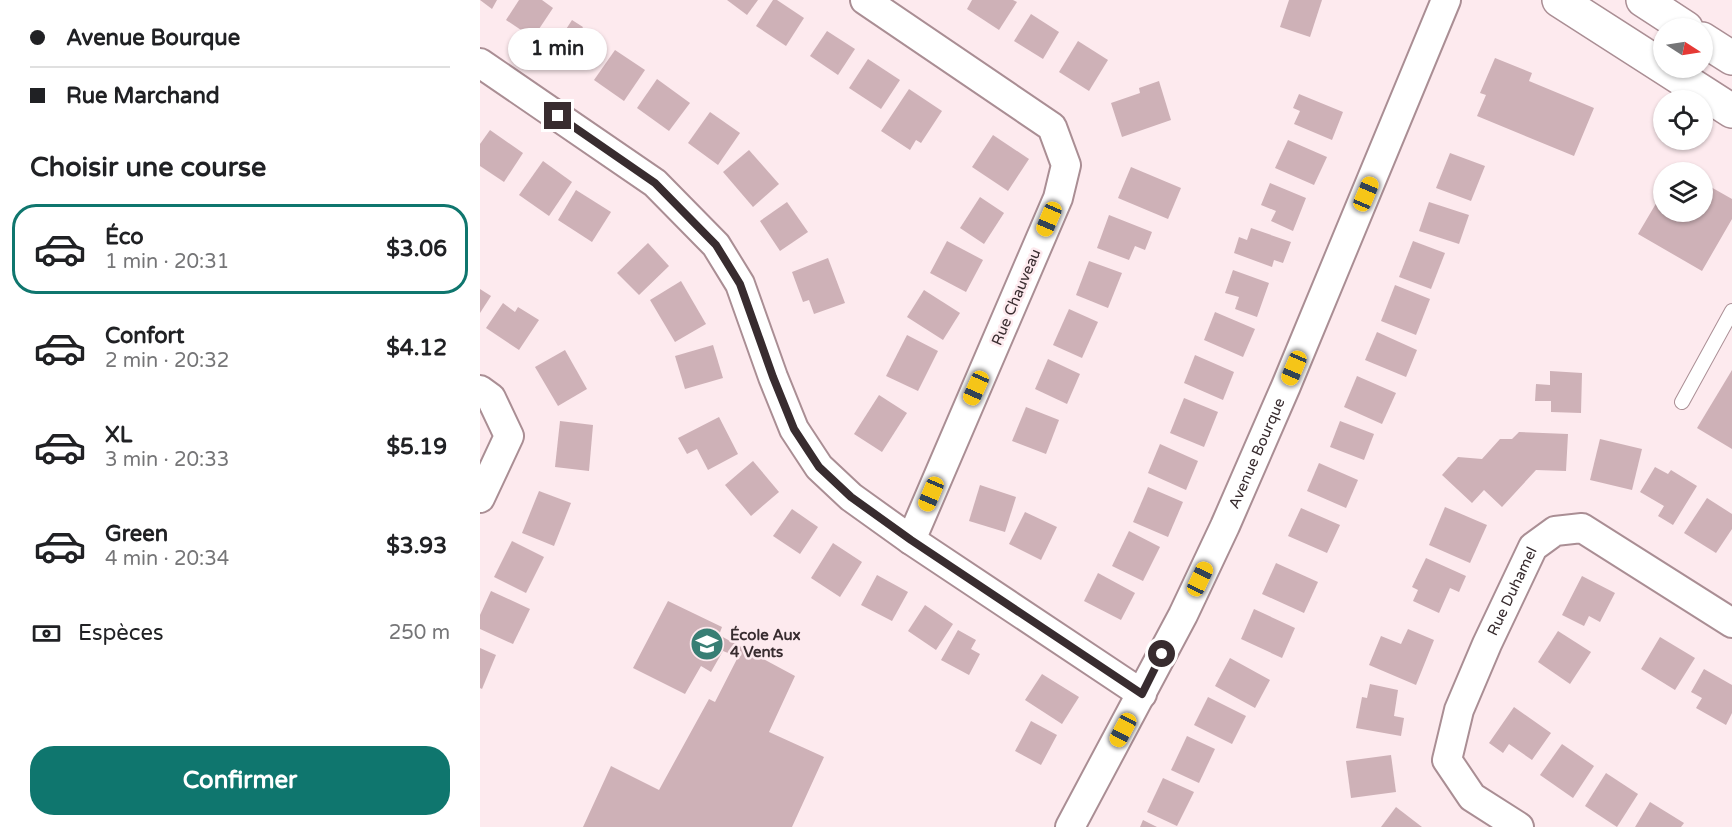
<!DOCTYPE html>
<html lang="fr">
<head>
<meta charset="utf-8">
<style>
	body { margin:0; font-family:"Varela Round",sans-serif; background:#f6f6f6; color:#202124; height:100vh; display:flex; flex-direction:column; font-size:22px; white-space:nowrap }
	* { box-sizing:border-box; margin:0 }
	p { font-size:20px; color:#757577 }
	.icon { flex:none; width:33px; height:33px; fill:none; stroke:currentColor; stroke-width:2; stroke-linecap:round; stroke-linejoin:round }
	.map { position:relative; flex:1; overflow:hidden }
	.side { display:flex; flex-direction:column; background:#fff; width:480px }
	.side>* { flex:none }
	.hud { display:grid; align-content:center; height:132px; padding:0 30px; background:#fff }
	.needle { width:39px; rotate:102deg }
	.controls { position:absolute; left:1173px; top:18px; display:grid; gap:12px }
	.controls a { display:grid; place-items:center; width:60px; height:60px; border-radius:50%; background:#fff; box-shadow:0 2px 4px #0004; font-size:30px }
	.end { position:absolute; width:27px; height:27px; margin:-14px; border:8px solid #382c2f; background:#fff; box-shadow:0 0 0 3px #fff }
	.from { border-radius:50% }
	.bubble { position:absolute; height:42px; border-radius:21px; background:#fff; box-shadow:0 2px 4px #0004; font-size:20px; font-weight:800; line-height:42px; text-align:center }
	.car { position:absolute; width:18px; height:36px; margin:-18px -9px; border-radius:8px; box-shadow:0 0 4px 2px #0007; background:linear-gradient(#f5c518 24%,#345 0 40%,#f5c518 0 76%,#345 0 86%,#f5c518 0) }
	.hud b { display:flex; align-items:center; gap:21px; height:57px; font-size:22px }
	.hud b+b { border-top:2px solid #e0e0e0 }
	.hud i { width:15px; height:15px; background:#202124 }
	ul { padding:0; list-style:none }
	li { display:flex; align-items:center; gap:18px; height:90px; margin:0 12px 9px; padding:0 18px; border:3px solid transparent; border-radius:24px }
	li div { flex:1 }
	li b { display:block; font-size:22px }
	li em { font-style:normal; font-weight:800 }
	li.current { border-color:#0f766e }
	li>.icon { width:54px; height:54px; stroke-width:1.5 }
	h2 { padding:0 30px; font-size:27px; line-height:72px }
	.pay { display:flex; align-items:center; gap:15px; height:66px; padding:0 30px; font-size:22px }
	.pay p { margin-inline-start:auto }
	.action { display:flex; gap:12px; margin-top:auto; padding:12px 30px }
	.action a { flex:1; height:69px; border-radius:24px; background:#0f766e; color:#fff; font-size:24px; font-weight:800; line-height:69px; text-align:center }
	main { display:flex; flex:1; min-height:0 }
	.map>svg:first-child { display:block }
	.building { fill:#ceb1b7 }
	.lines { fill:none; stroke-linecap:round; stroke-linejoin:round }
	.service-casing { stroke:#aa8e94; stroke-width:16 }
	.minor-casing { stroke:#aa8e94; stroke-width:32 }
	.primary-casing { stroke:#aa8e94; stroke-width:36 }
	.service { stroke:#fff; stroke-width:14 }
	.minor { stroke:#fff; stroke-width:28 }
	.primary { stroke:#fff; stroke-width:33 }
	.route { stroke:#382c2f; stroke-width:8 }
	.labels { text-anchor:middle; dominant-baseline:central; stroke-width:5; stroke-linejoin:round; paint-order:stroke }
	.street-label { font-size:15px; fill:#382c2f; stroke:#fdeaee }
	.poi-label { font-size:15px; font-weight:bold; fill:#382c2f; stroke:#fdeaee; text-anchor:start }
</style>
</head>
<body>
<main>
<section class="side">
<div class="hud">
<b><i class="from"></i>Avenue Bourque</b>
<b><i></i>Rue Marchand</b>
</div>
<h2>Choisir une course</h2>
<ul>
<li class="current"><svg class="icon" aria-label="car" viewBox="0 0 24 24"><path d="M5 17H2v-5l4-1 3-4h7l3 4 3 1v5h-3M9 17h6M6 11h13"/><circle cx="7" cy="17" r="2"/><circle cx="17" cy="17" r="2"/></svg><div><b>Éco</b><p>1 min · 20:31</p></div><em>$3.06</em></li>
<li><svg class="icon" aria-label="car" viewBox="0 0 24 24"><path d="M5 17H2v-5l4-1 3-4h7l3 4 3 1v5h-3M9 17h6M6 11h13"/><circle cx="7" cy="17" r="2"/><circle cx="17" cy="17" r="2"/></svg><div><b>Confort</b><p>2 min · 20:32</p></div><em>$4.12</em></li>
<li><svg class="icon" aria-label="car" viewBox="0 0 24 24"><path d="M5 17H2v-5l4-1 3-4h7l3 4 3 1v5h-3M9 17h6M6 11h13"/><circle cx="7" cy="17" r="2"/><circle cx="17" cy="17" r="2"/></svg><div><b>XL</b><p>3 min · 20:33</p></div><em>$5.19</em></li>
<li><svg class="icon" aria-label="car" viewBox="0 0 24 24"><path d="M5 17H2v-5l4-1 3-4h7l3 4 3 1v5h-3M9 17h6M6 11h13"/><circle cx="7" cy="17" r="2"/><circle cx="17" cy="17" r="2"/></svg><div><b>Green</b><p>4 min · 20:34</p></div><em>$3.93</em></li>
</ul>
<div class="pay"><svg class="icon" aria-label="cash" viewBox="0 0 24 24"><path d="M3 7h18v10H3z"/><circle cx="12" cy="12" r="2"/></svg>Espèces<p>250 m</p></div>
<div class="action"><a>Confirmer</a></div>
</section>
<div class="map">
<svg width="1252" height="827" viewBox="0 0 1252 827">
	<rect width="100%" height="100%" fill="#fdeaee"/>
	<g class="building">
		<polygon points="0,0 17,0 12,9"/>
		<polygon points="39,0 62,0 73,8 53,38 26,20"/>
		<polygon points="247,0 278,0 267,15"/>
		<polygon points="293,0 297,0 324,18 306,46 276,26"/>
		<polygon points="492,0 533,0 537,2 519,30 487,9"/>
		<polygon points="809,0 842,0 830,37 800,27"/>
		<polygon points="551,14 579,32 563,59 534,41"/>
		<polygon points="92,20 103,27 100,32 116,43 100,68 72,51"/>
		<polygon points="347,31 375,49 358,75 330,56"/>
		<polygon points="598,41 628,60 609,91 579,72"/>
		<polygon points="135,50 165,70 144,101 114,80"/>
		<polygon points="1015,58 1052,73 1049,81 1114,108 1094,156 997,116 1006,95 1000,93"/>
		<polygon points="388,59 420,80 401,109 369,88"/>
		<polygon points="177,79 210,103 189,131 157,108"/>
		<polygon points="679,81 691,120 642,137 631,103 660,93 659,88"/>
		<polygon points="429,89 462,111 441,143 436,140 430,150 401,131"/>
		<polygon points="819,94 863,112 852,140 814,124 820,111 813,108"/>
		<polygon points="230,112 260,133 238,165 208,143"/>
		<polygon points="10,130 43,153 24,182 0,166 0,144"/>
		<polygon points="513,135 549,159 528,191 492,167"/>
		<polygon points="808,140 847,157 834,185 795,168"/>
		<polygon points="269,150 299,184 273,207 243,172"/>
		<polygon points="970,153 1005,166 991,201 956,188"/>
		<polygon points="63,161 92,182 69,216 39,195"/>
		<polygon points="651,167 701,188 688,219 638,198"/>
		<polygon points="1197,167 1206,172 1193,172"/>
		<polygon points="1222,182 1252,199 1252,219 1222,271 1158,234 1184,190 1184,212 1222,212"/>
		<polygon points="790,183 826,198 813,231 791,221 796,211 781,205"/>
		<polygon points="96,190 131,212 112,242 78,220"/>
		<polygon points="500,197 524,213 504,244 480,228"/>
		<polygon points="307,202 328,232 300,251 280,221"/>
		<polygon points="949,202 989,215 979,244 939,231"/>
		<polygon points="629,215 672,232 665,250 655,246 649,260 617,248"/>
		<polygon points="771,228 811,242 803,263 794,260 792,267 754,253 759,237 767,240"/>
		<polygon points="467,241 503,260 486,292 450,273"/>
		<polygon points="933,241 965,253 951,289 919,277"/>
		<polygon points="168,243 189,266 159,295 137,273"/>
		<polygon points="348,258 365,303 334,314 329,300 323,302 312,272"/>
		<polygon points="609,261 642,273 628,308 596,295"/>
		<polygon points="753,270 789,283 777,317 755,309 759,297 745,293"/>
		<polygon points="201,281 226,324 195,342 170,300"/>
		<polygon points="915,285 950,299 936,335 901,321"/>
		<polygon points="0,289 11,296 0,313"/>
		<polygon points="444,290 480,313 463,340 427,317"/>
		<polygon points="23,303 35,312 38,307 59,320 39,350 6,328"/>
		<polygon points="589,309 618,322 602,358 573,345"/>
		<polygon points="735,312 775,329 763,357 724,340"/>
		<polygon points="897,332 937,350 926,377 885,360"/>
		<polygon points="427,335 458,351 438,391 406,376"/>
		<polygon points="233,345 243,378 205,389 195,356"/>
		<polygon points="85,350 107,389 78,406 55,367"/>
		<polygon points="715,355 754,372 743,400 704,383"/>
		<polygon points="568,359 600,374 587,404 555,389"/>
		<polygon points="1252,370 1252,449 1217,428"/>
		<polygon points="1070,371 1102,373 1101,413 1071,412 1071,401 1055,401 1056,384 1070,385"/>
		<polygon points="877,376 916,393 902,424 864,407"/>
		<polygon points="399,395 427,413 402,452 374,434"/>
		<polygon points="704,398 738,412 724,447 690,433"/>
		<polygon points="546,407 579,420 566,454 532,441"/>
		<polygon points="239,417 258,454 228,470 217,449 207,454 198,438"/>
		<polygon points="80,421 113,425 109,471 75,467"/>
		<polygon points="860,421 894,434 884,460 850,447"/>
		<polygon points="1039,432 1088,434 1086,471 1056,470 1022,507 1004,490 992,503 962,475 978,457 1002,459 1020,439 1032,439"/>
		<polygon points="1120,439 1162,449 1152,490 1110,480"/>
		<polygon points="680,444 718,461 706,490 668,473"/>
		<polygon points="273,461 299,492 271,516 245,485"/>
		<polygon points="839,463 878,480 866,508 827,491"/>
		<polygon points="1175,467 1188,474 1191,470 1217,486 1193,525 1178,516 1184,506 1160,492"/>
		<polygon points="500,485 536,497 525,532 489,521"/>
		<polygon points="668,487 703,502 688,537 653,522"/>
		<polygon points="59,491 91,503 74,546 42,533"/>
		<polygon points="1227,498 1252,514 1252,529 1236,553 1204,533"/>
		<polygon points="965,507 1007,525 990,563 949,545"/>
		<polygon points="821,508 860,525 847,553 808,536"/>
		<polygon points="312,509 338,527 320,554 293,536"/>
		<polygon points="545,512 577,527 561,560 529,544"/>
		<polygon points="649,531 680,547 663,581 632,566"/>
		<polygon points="32,541 64,557 46,593 14,577"/>
		<polygon points="353,543 382,562 360,597 331,578"/>
		<polygon points="946,558 986,576 979,592 970,588 959,613 933,601 938,590 932,587"/>
		<polygon points="796,563 838,582 824,613 782,594"/>
		<polygon points="618,573 655,593 641,620 604,601"/>
		<polygon points="397,575 428,592 412,621 381,605"/>
		<polygon points="1102,576 1135,593 1120,622 1109,616 1104,626 1082,615"/>
		<polygon points="11,591 50,609 33,644 0,629 0,615"/>
		<polygon points="188,601 242,627 239,635 315,676 289,732 344,757 312,827 103,827 131,766 179,790 229,699 235,702 258,657 243,651 231,672 221,666 205,694 153,668"/>
		<polygon points="445,605 473,624 456,650 428,631"/>
		<polygon points="774,609 815,628 802,658 761,639"/>
		<polygon points="928,629 954,640 936,685 889,665 901,636 921,644"/>
		<polygon points="478,630 496,640 491,649 500,654 489,675 461,660"/>
		<polygon points="1078,631 1111,652 1090,684 1058,662"/>
		<polygon points="1180,637 1215,658 1195,690 1161,669"/>
		<polygon points="0,648 16,655 2,689 0,688"/>
		<polygon points="750,658 790,680 775,708 735,686"/>
		<polygon points="1224,669 1252,685 1252,713 1246,725 1216,708 1222,698 1211,692"/>
		<polygon points="562,674 599,697 582,724 545,700"/>
		<polygon points="890,684 918,690 914,716 924,718 921,736 876,728 882,697 887,698"/>
		<polygon points="728,697 766,716 752,744 714,725"/>
		<polygon points="1034,707 1071,733 1052,760 1029,744 1023,753 1009,743"/>
		<polygon points="551,721 577,735 561,765 535,751"/>
		<polygon points="707,736 735,749 719,783 691,770"/>
		<polygon points="1082,744 1114,766 1093,798 1060,775"/>
		<polygon points="911,755 916,792 871,798 866,761"/>
		<polygon points="1126,773 1158,794 1137,827 1105,806"/>
		<polygon points="683,778 714,792 697,826 667,812"/>
		<polygon points="1170,802 1204,823 1201,827 1155,827"/>
		<polygon points="916,807 942,827 901,827"/>
		<polygon points="663,820 677,827 660,827"/>
	</g>
	<g class="lines">
		<defs>
			<polyline id="service" points="1202,402 1252,311"/>
			<g id="minor">
				<polyline points="385,0 572,127 586,165 578,198 431,540"/>
				<polyline points="0,63 175,183 236,245 260,284 293,377 314,429 339,467 371,497 431,540 662,694"/>
				<polyline points="0,390 11,398 29,436 0,498"/>
				<path id="s1" d="M590,827l113,-212 42,-89 61,-140 160,-386"/>
				<path id="s2" d="M1039,827l-47,-30 -25,-37 12,-50 28,-66 46,-97 22,-16 27,-3 150,95"/>
			</g>
			<g id="primary">
				<polyline points="1079,0 1252,111"/>
				<polyline points="1163,0 1206,28"/>
				<polyline points="1222,39 1252,58"/>
			</g>
		</defs>
		<use href="#service" class="service-casing"/>
		<use href="#minor" class="minor-casing"/>
		<use href="#primary" class="primary-casing"/>
		<use href="#service" class="service"/>
		<use href="#minor" class="minor"/>
		<use href="#primary" class="primary"/>
	</g>
	<g class="lines">
		<polyline class="route" points="78,116 175,183 236,245 260,284 293,377 314,429 339,467 371,497 431,540 662,694 682,654"/>
	</g>
	<defs>
		<symbol id="school-disc" viewBox="-11 -11 22 22"><circle r="9.5" fill="#387e74" stroke="#fdeaee"/><path d="M0-5L7-2L0 1L-7-2ZM-4 1L0 2.5L4 1V4Q0 6-4 4Z" fill="#fff"/></symbol>
	</defs>
	<g fill-rule="evenodd">
		<use href="#school-disc" x="208" y="625" width="38" height="38"/>
	</g>
	<g class="labels">
		<g class="street-label">
			<text transform="translate(536 297) rotate(-67)">Rue Chauveau</text>
			<text stroke="none"><textPath href="#s1" startOffset="418">Avenue Bourque</textPath></text>
			<text stroke="none"><textPath href="#s2" startOffset="282">Rue Duhamel</textPath></text>
		</g>
		<g class="poi-label">
			<text x="250" y="635">École Aux<tspan x="250" dy="17">4 Vents</tspan></text>
		</g>
	</g>
</svg>
<div class="controls">
<a><svg class="needle" viewBox="-14 -14 28 28"><path d="M0-13l5 13h-10z" fill="#e53935"/><path d="M0 13l5-13h-10z" fill="#757577"/></svg></a>
<a><svg class="icon" aria-label="locate" viewBox="0 0 24 24"><circle cx="12" cy="12" r="6"/><path d="M12 2v4M12 18v4M2 12h4M18 12h4"/></svg></a>
<a><svg class="icon" aria-label="layers" viewBox="0 0 24 24"><path d="M12 4l9 5-9 5-9-5zM3 14l9 5 9-5"/></svg></a>
</div>
<i class="end from" style="left:682px;top:654px"></i>
<i class="end" style="left:78px;top:116px"></i>
<div class="bubble" style="left:28px;top:28px;width:99px">1 min</div>
<i class="car" style="left:886px;top:194px;rotate:23deg"></i>
<i class="car" style="left:569px;top:219px;rotate:203deg"></i>
<i class="car" style="left:814px;top:368px;rotate:203deg"></i>
<i class="car" style="left:496px;top:388px;rotate:204deg"></i>
<i class="car" style="left:451px;top:494px;rotate:203deg"></i>
<i class="car" style="left:720px;top:579px;rotate:25deg"></i>
<i class="car" style="left:643px;top:730px;rotate:208deg"></i>
</div>
</main>
</body>
</html>
